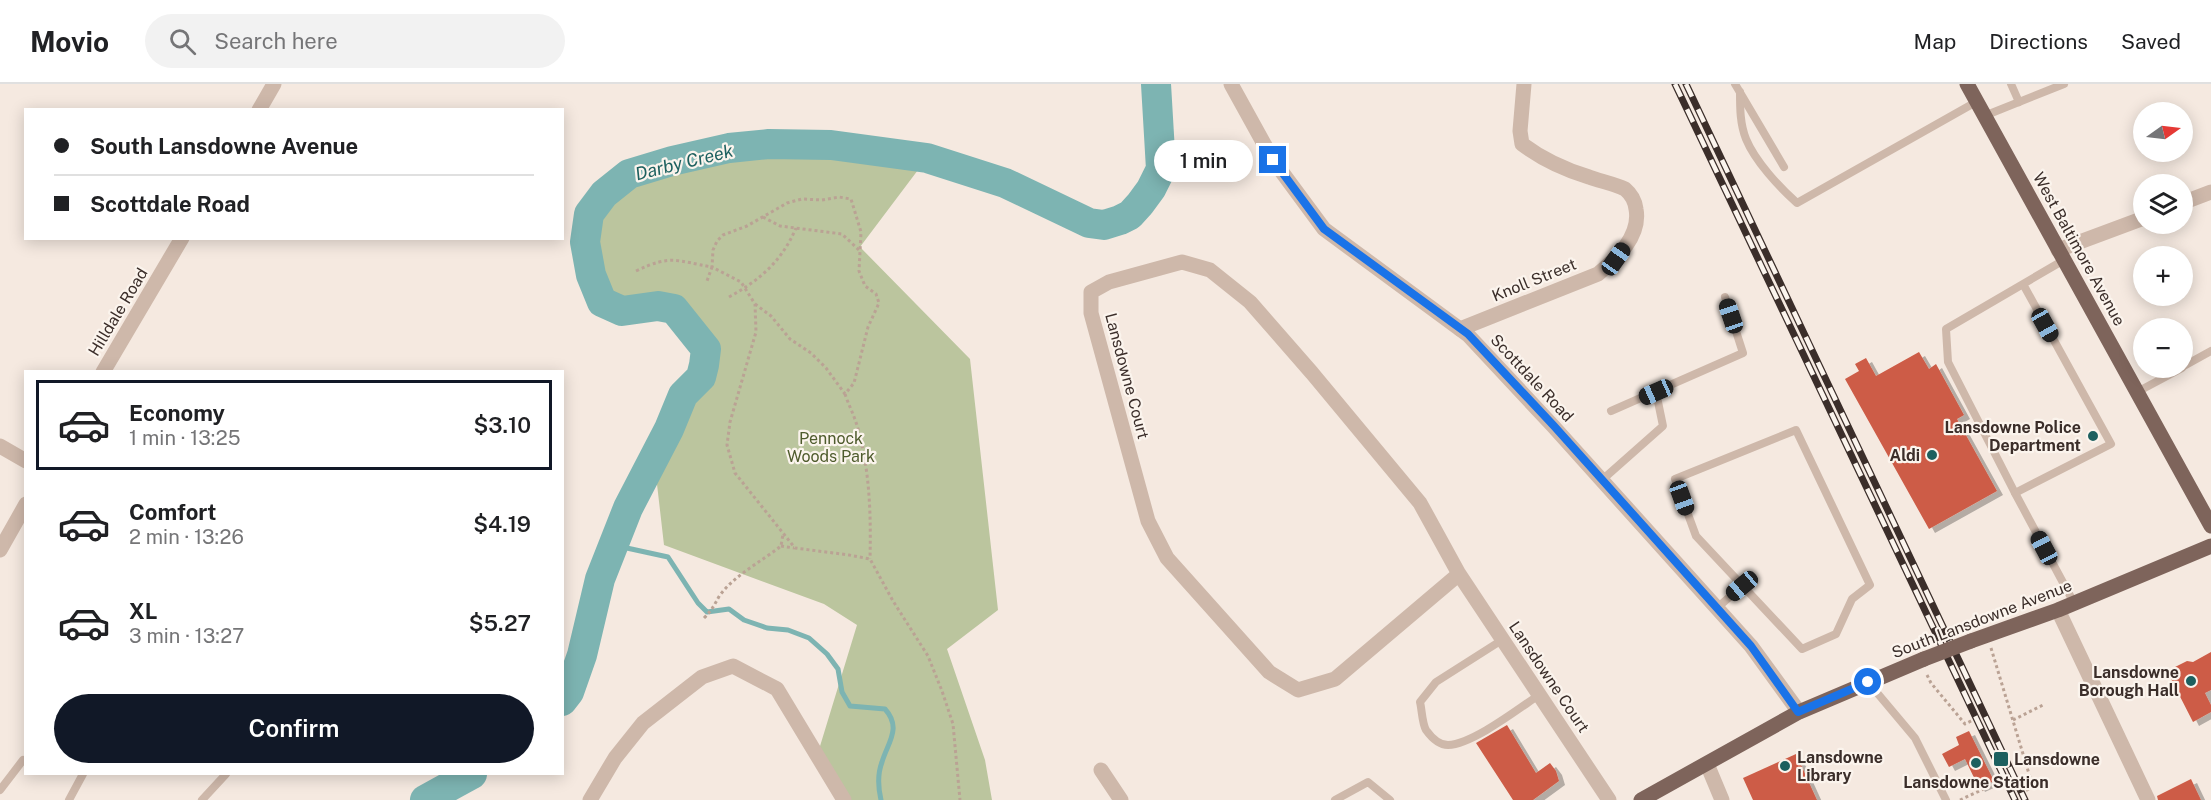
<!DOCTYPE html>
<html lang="en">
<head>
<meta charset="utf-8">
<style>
	body { margin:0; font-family:"Public Sans",sans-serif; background:#f2f2f2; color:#202124; height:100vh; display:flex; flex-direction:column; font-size:22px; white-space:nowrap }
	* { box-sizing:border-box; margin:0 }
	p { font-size:20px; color:#757577 }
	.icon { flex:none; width:33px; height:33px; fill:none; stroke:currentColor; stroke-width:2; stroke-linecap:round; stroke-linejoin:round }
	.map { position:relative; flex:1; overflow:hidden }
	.panel { position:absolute; left:24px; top:286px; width:540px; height:405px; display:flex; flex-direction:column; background:#fff; border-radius:0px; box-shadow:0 3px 15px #0003 }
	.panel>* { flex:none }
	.hud { position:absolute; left:24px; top:24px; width:540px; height:132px; border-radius:0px; box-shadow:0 3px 15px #0003; display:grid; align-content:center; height:132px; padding:0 30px; background:#fff }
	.needle { width:39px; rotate:76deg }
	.fabs { position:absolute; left:2133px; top:18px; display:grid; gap:12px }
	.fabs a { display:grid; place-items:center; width:60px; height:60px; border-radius:50%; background:#fff; box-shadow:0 3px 15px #0003; font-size:30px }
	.end { position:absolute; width:27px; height:27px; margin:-14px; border:8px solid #1a73e8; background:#fff; box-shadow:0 0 0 3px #fff }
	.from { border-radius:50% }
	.bubble { position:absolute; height:42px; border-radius:21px; background:#fff; box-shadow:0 3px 15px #0003; font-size:20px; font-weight:600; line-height:42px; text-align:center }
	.car { position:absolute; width:18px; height:36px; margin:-18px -9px; border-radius:8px; box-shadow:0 0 4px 2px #0007; background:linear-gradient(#222 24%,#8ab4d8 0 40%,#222 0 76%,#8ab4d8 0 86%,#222 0) }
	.hud b { display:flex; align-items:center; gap:21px; height:57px; font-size:22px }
	.hud b+b { border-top:2px solid #e0e0e0 }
	.hud i { width:15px; height:15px; background:#202124 }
	ul { padding:10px 0 0; list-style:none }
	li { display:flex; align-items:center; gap:18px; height:90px; margin:0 12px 9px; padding:0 18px; border:3px solid transparent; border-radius:0px }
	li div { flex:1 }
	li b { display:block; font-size:22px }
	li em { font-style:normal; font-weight:600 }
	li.on { border-color:#111827 }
	li>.icon { width:54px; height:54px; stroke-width:1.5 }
	.action { display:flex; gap:12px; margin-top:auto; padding:12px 30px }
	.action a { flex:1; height:69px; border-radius:36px; background:#111827; color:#fff; font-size:24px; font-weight:600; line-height:69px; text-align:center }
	header { display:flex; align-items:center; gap:36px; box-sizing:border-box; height:84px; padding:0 30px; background:#fff; border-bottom:2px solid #e0e0e0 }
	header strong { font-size:28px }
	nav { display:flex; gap:33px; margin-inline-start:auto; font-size:21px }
	.search { width:420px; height:54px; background:#f2f2f2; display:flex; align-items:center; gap:15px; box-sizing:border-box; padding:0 21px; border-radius:33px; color:#757577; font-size:22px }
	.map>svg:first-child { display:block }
	.green { fill:#bbc59e }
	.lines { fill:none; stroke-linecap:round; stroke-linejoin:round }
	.stream { stroke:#7db4b2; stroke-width:5 }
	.river { stroke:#7db4b2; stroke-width:30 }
	.building { fill:#cd5c46; filter:url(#shadow) }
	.path { stroke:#baa294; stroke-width:3; stroke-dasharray:3 3; stroke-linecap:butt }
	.lane { stroke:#ceb8aa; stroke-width:8 }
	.street { stroke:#ceb8aa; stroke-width:15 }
	.primary { stroke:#7e645b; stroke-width:15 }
	.rail-casing { stroke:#3b2e2a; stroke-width:7 }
	.rail { stroke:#fbf4ed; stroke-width:4.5; stroke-dasharray:14; stroke-linecap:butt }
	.primary-bridge { stroke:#7e645b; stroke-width:15 }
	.route { stroke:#1a73e8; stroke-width:8 }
	.poi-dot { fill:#1d605f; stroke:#fbf4ed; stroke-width:2 }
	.labels { text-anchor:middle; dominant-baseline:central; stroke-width:4.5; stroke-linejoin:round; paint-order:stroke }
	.street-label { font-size:16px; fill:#3b2e2a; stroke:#fbf4ed }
	.poi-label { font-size:16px; font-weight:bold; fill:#3b2e2a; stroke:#fbf4ed; text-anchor:end }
	.park-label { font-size:16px; fill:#4e5b2c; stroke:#fbf4ed }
	.water-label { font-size:18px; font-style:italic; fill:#1d605f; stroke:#fbf4ed }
</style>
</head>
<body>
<header>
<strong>Movio</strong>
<div class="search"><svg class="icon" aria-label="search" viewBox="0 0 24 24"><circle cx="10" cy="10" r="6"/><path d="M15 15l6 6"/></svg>Search here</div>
<nav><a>Map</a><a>Directions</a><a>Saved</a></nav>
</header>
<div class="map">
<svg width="2211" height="716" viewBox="0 0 2211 716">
	<defs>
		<filter id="shadow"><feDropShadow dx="6" dy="4" stdDeviation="0" flood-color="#0004"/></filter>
	</defs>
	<rect width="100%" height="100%" fill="#f5e9e0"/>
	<path class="green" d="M769,60l62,1 96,13 -67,89 110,112 28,251 -51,39 38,111 7,40h-148l-27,-44 40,-131 -33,-21 -160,-59 -10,-87 29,-63 18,-19 3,-11 1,-16 -31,-40 -16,-3 -36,5 -20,-9c-8,-19 -18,-41 -17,-62 1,-27 20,-53 44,-66 8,-4 18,-5 27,-8 37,-11 74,-18 113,-22z"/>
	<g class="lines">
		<path class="stream" d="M613,461l55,12 30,46 9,9 22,-3 15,11 23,8 21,2 21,8 18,16 11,15 4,23 8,14 35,3c17,19 3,33 -3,53 -5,13 -4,25 -1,38"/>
		<g class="river">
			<polyline points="562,617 569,608 582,571 600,495 628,424 669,345 683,311 701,293 704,281 706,265 674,225 658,222 622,227 602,218 591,191 585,158 589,130 604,110 629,90 672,77 729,64 769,60 831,61 927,74 1005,99 1089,139 1104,141 1120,136 1130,131 1140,120 1151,105 1161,85 1156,0"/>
			<polyline points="425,716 472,690"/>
		</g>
	</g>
	<g class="building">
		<polygon points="1919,268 1929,285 1936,280 1964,331 1957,335 1997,407 1929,445 1845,295 1859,287 1855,280 1866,274 1876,292"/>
		<polygon points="2211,568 2211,606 2205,609 2211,621 2211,628 2193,638 2167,587 2187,577 2193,578"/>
		<polygon points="1507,641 1536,689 1550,679 1556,687 1559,697 1533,716 1513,716 1476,659"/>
		<polygon points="1969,647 1994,697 1979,704 1965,675 1949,683 1942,670 1959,661 1956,653"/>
		<polygon points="1796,670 1817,716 1753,716 1743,694"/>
		<polygon points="2191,695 2201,716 2158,716 2157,712"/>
	</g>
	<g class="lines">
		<g class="path">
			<polyline points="763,133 780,142 842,150 859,166"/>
			<path d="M636,187c35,-17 41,-10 76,-4l-5,14"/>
			<path d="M729,213c31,-17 53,-36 67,-69"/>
			<polyline points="755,220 771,232 790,255 811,269 826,284 845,310 854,299 868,243 879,219 876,210 865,202 859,187 861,148 851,115 839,113 822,116 802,115 787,119 747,142 723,151 717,157 713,166 712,183 741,198 755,220 756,248 730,338 727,361 735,389 795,464 849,471 870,475 893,517 928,572 942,607 953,640 960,716"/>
			<path d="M845,310c4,12 10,23 13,35 12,43 13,87 12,130"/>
			<polyline points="781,462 794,464"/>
			<path d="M704,534c9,-9 10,-13 16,-23 15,-20 42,-34 61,-49l2,-12"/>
			<polyline points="1991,564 2033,703 2025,707"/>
			<polyline points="1927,591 1931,599 1965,640 1973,636"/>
			<polyline points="2013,636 2045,620"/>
			<polyline points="1960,716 2001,697"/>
		</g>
		<g class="lane">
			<polyline points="1735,0 1784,83"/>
			<polyline points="2011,0 2019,18"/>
			<path d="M1740,8c0,16 0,32 6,47 9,22 33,48 51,64l179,-101"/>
			<polyline points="1984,32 2064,0"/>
			<polyline points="2023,200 2111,360 2015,409 1948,278 1946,245 2064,176"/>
			<polyline points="2182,283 2211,267"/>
			<polyline points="2137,308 2182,284"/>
			<polyline points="1611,327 1743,269 1725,213"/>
			<polygon points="1796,346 1870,501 1852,515 1836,550 1802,565 1696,452 1675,395"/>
			<polyline points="1602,396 1663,342 1656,308"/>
			<polyline points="2015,409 2074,519"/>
			<polyline points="1717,524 1742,502"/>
			<path d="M1502,556l-66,42 -16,20c2,8 2,21 6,28 5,7 13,15 22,15 25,-1 70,-36 91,-50"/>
			<polyline points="1868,598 1915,654 1946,716"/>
			<polyline points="0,706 23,676"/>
			<polyline points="69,716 83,690"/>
			<polyline points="202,716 226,690"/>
			<polyline points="1335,716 1368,698 1390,716"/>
		</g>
		<g class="street">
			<polyline points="1231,0 1273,76 1324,145 1468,251 1553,342 1751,562 1799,628"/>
			<polyline points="259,26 274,0"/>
			<polyline points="2182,119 2211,108"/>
			<polyline points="2058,166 2144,134"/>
			<path d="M1460,245l138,-55c19,-16 43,-38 38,-65 -1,-8 -5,-15 -11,-20 -10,-5 -25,-8 -36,-12 -23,-7 -47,-18 -67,-33l-2,-13 4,-47"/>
			<polyline points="103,288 182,154"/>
			<polyline points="0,362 26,377"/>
			<polyline points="0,466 26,420"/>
			<polyline points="1459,490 1335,595 1298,606 1269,588 1167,474 1148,437 1091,229 1091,208 1109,198 1182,178 1210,186 1250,218 1312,289 1420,419 1459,490 1609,716"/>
			<polyline points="2058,526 2148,716"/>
			<polyline points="1707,680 1722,716"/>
			<polyline points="1101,686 1121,716"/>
			<polyline points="590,716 615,674 643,639 702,593 733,582 777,605 844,716"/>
		</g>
		<g class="primary">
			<polyline points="1967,0 2211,442"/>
			<polyline points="1971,557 2058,526 2211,462"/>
			<polyline points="1641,716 1799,628 1924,575"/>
		</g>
		<defs>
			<g id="rail">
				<polyline points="1675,0 2015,716"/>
				<polyline points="1686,0 2025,716"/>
			</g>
		</defs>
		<use href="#rail" class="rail-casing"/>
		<use href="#rail" class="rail"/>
		<polyline class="primary-bridge" points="1924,575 1971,557"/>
	</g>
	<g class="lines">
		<polyline class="route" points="1273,76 1324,145 1468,250 1554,342 1751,562 1798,628 1868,598"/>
	</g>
	<g class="poi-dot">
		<circle cx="2093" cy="352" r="6"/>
		<circle cx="1932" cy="371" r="6"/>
		<circle cx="2191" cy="597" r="6"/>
		<rect x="1993" y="667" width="16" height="16" rx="3"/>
		<circle cx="1976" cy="679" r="6"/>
		<circle cx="1785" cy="682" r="6"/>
	</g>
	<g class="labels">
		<g class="street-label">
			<text transform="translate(2079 165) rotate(61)">West Baltimore Avenue</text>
			<text transform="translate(1534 196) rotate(-22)">Knoll Street</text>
			<text transform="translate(118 228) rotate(-59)">Hilldale Road</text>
			<text transform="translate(1127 292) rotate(75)">Lansdowne Court</text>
			<text transform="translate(1532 294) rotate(47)">Scottdale Road</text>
			<text transform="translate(1982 535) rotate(-21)">South Lansdowne Avenue</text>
			<text transform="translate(1549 593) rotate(56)">Lansdowne Court</text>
		</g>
		<g class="poi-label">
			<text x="2081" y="343">Lansdowne Police<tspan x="2081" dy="18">Department</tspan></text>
			<text x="1920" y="371">Aldi</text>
			<text x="2179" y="588">Lansdowne<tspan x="2179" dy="18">Borough Hall</tspan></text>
			<text x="1797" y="673" text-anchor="start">Lansdowne<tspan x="1797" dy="18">Library</tspan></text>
			<text x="2014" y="675" text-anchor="start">Lansdowne</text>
			<text x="1976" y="698" text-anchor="middle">Lansdowne Station</text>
		</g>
		<g class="park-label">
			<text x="831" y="354">Pennock<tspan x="831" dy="18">Woods Park</tspan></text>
		</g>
		<g class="water-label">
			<text transform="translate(684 78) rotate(-14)">Darby Creek</text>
		</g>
	</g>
</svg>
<div class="fabs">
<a><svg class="needle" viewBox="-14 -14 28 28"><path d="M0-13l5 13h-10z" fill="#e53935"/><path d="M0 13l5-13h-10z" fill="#757577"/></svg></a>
<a><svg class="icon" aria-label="layers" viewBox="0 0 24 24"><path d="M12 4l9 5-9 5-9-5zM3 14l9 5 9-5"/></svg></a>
<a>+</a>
<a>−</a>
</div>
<i class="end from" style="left:1868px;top:598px"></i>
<i class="end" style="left:1273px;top:76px"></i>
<div class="bubble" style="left:1154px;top:56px;width:99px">1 min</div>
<i class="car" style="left:1616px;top:175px;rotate:35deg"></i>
<i class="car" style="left:1731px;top:232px;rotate:341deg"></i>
<i class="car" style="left:2045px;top:241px;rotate:151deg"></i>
<i class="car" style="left:1656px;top:308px;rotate:246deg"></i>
<i class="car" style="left:1682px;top:414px;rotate:160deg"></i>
<i class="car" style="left:2044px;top:464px;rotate:332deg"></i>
<i class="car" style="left:1742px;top:502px;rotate:230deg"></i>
<div class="hud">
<b><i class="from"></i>South Lansdowne Avenue</b>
<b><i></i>Scottdale Road</b>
</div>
<section class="panel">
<ul>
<li class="on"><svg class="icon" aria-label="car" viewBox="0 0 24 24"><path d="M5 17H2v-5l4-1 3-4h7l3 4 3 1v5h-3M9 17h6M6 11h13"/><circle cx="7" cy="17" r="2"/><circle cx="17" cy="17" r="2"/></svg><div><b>Economy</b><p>1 min · 13:25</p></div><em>$3.10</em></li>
<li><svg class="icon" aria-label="car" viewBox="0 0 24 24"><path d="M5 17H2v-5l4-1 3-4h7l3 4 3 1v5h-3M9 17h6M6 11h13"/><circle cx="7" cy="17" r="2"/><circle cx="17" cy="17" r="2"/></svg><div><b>Comfort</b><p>2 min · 13:26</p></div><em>$4.19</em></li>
<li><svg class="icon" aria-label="car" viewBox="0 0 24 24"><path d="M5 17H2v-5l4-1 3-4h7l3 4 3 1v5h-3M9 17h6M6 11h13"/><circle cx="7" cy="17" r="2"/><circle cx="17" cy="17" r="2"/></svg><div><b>XL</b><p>3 min · 13:27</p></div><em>$5.27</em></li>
</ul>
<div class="action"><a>Confirm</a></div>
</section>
</div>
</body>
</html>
